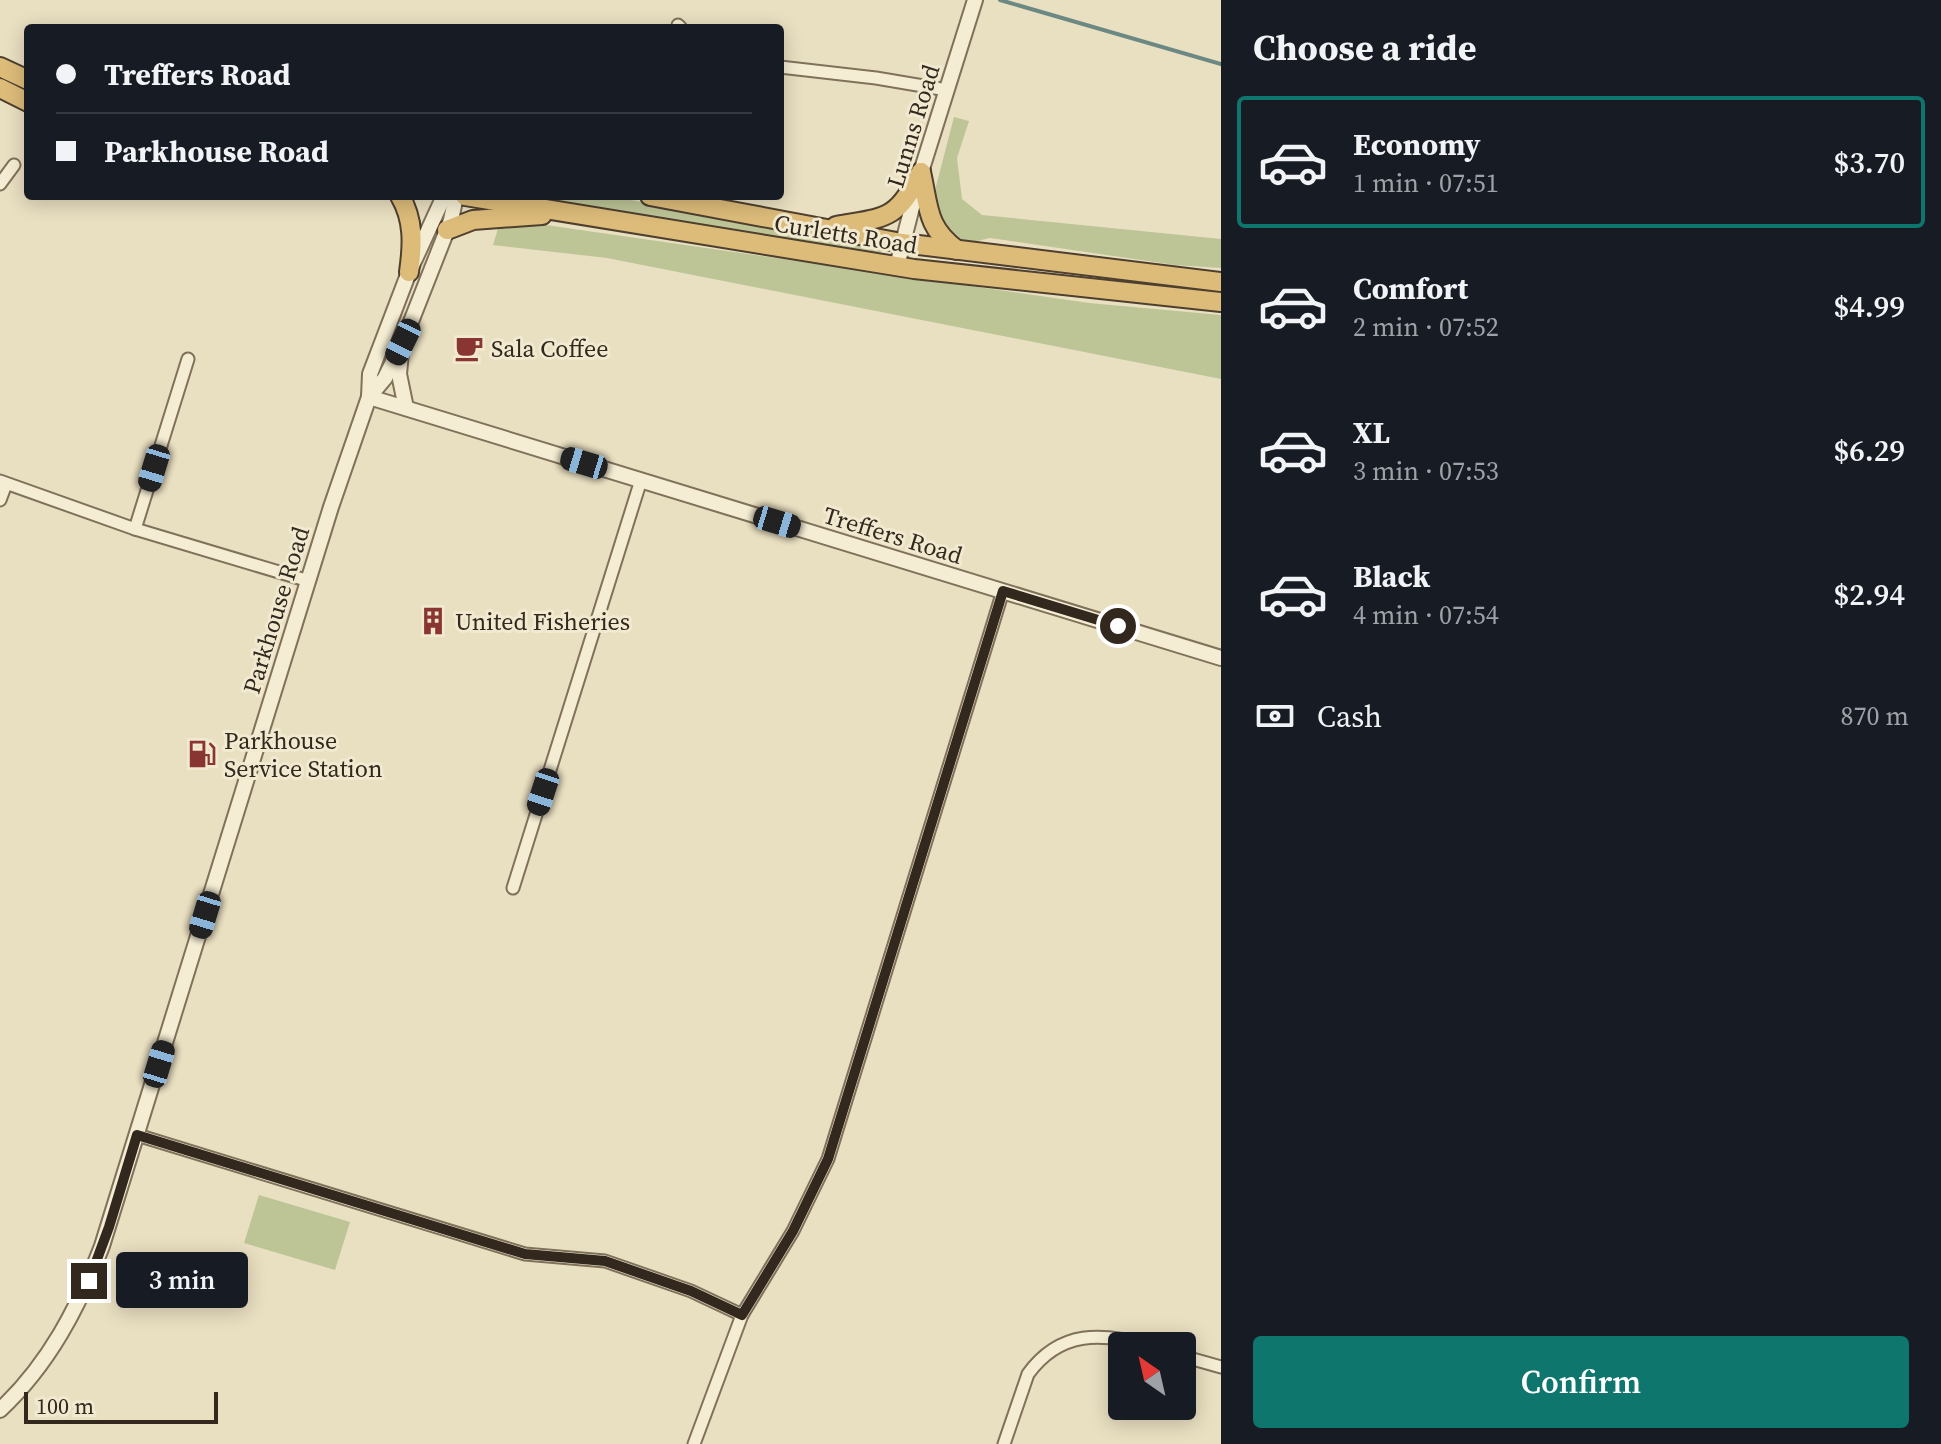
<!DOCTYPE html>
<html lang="en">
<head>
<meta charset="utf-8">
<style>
	body { margin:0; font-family:"Source Serif 4",serif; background:#20242c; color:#f1f3f6; height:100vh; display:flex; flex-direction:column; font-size:30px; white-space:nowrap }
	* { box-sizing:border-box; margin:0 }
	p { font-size:26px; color:#9ea1a6 }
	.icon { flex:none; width:44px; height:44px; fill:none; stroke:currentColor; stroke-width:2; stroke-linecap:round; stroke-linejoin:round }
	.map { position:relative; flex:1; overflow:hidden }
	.side { display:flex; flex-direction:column; background:#171b24; width:720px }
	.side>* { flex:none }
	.banner { position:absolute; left:24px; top:24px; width:760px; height:176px; border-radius:8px; box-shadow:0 4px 20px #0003; display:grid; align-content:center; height:176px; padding:0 32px; background:#171b24 }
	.needle { width:52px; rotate:326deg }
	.buttons { position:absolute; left:1108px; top:1332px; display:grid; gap:16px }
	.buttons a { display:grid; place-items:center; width:88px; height:88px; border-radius:8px; background:#171b24; box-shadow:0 4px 20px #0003; font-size:40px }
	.scale { position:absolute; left:24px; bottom:20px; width:194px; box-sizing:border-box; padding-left:8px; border:4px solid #32281d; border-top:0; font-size:22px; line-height:28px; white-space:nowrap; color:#32281d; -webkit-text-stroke:6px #f1e9d0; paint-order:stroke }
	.end { position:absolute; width:36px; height:36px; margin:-18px; border:10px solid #32281d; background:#fff; box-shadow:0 0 0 4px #fff }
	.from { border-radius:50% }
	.bubble { position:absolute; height:56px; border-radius:8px; background:#171b24; box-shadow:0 4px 20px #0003; font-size:26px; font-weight:600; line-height:56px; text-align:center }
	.car { position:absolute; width:24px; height:48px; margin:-24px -12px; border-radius:10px; box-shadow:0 0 6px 2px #0007; background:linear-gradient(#222 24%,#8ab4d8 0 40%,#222 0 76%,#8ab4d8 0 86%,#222 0) }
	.banner b { display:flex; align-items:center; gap:28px; height:76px; font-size:30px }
	.banner b+b { border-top:2px solid #363941 }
	.banner i { width:20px; height:20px; background:#f1f3f6 }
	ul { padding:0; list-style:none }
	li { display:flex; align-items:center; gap:24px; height:132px; margin:0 16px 12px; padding:0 16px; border:4px solid transparent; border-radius:8px }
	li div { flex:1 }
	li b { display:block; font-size:30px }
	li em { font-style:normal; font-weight:600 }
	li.selected { border-color:#0f766e }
	li>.icon { width:72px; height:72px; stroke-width:1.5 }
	h2 { padding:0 32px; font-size:36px; line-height:96px }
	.pay { display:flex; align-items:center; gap:20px; height:88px; padding:0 32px; font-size:30px }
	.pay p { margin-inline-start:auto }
	.action { display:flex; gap:16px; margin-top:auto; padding:16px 32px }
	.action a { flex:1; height:92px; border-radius:8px; background:#0f766e; color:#fff; font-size:32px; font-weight:600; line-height:92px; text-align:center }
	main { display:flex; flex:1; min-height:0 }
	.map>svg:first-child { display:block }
	.green { fill:#bdc597 }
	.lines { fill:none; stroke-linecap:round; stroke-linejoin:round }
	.stream { stroke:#6c8883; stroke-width:4 }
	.minor-casing { stroke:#80715b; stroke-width:15 }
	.tertiary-casing { stroke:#80715b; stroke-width:18 }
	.trunk-casing { stroke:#4e3f2f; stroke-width:22 }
	.minor { stroke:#f5edd3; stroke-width:11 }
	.tertiary { stroke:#f5edd3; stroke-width:14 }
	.trunk { stroke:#ddbc7a; stroke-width:18 }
	.route { stroke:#32281d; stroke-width:10 }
	.labels { text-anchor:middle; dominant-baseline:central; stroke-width:6; stroke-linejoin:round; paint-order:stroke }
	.street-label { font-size:24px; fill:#32281d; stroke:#f1e9d0 }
	.poi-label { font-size:24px; fill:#32281d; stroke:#f1e9d0; text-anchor:start }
</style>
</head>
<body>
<main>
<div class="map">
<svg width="1221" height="1444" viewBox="0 0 1221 1444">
	<rect width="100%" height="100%" fill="#e9dfc1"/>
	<g class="green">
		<polygon points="954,117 969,121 957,158 962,199 982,215 1221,239 1221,268 1175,265 990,238 973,242 948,236 942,230 933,198"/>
		<polygon points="515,196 611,196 879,248 882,252 860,252"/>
		<polygon points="532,223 1089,303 1221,315 1221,379 607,258 493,245 499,225"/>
		<polygon points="259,1195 350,1222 335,1270 244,1243"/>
	</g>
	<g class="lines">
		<polyline class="stream" points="1000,0 1221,64"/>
		<defs>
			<g id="minor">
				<polyline points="678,25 681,28"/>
				<polyline points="780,67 876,78 947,90"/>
				<polyline points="0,184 14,165"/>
				<polyline points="0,481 135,529 309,581"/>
				<polyline points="0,500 6,484"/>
				<polyline points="135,529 188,359"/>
				<polyline points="513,888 641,480"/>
				<polyline points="137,1135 525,1254 605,1261 691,1291 742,1315"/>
				<polyline points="1182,1356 1221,1367"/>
				<polyline points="694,1444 742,1315 793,1231 828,1159 1003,591"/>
				<path d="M1004,1444l24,-70c32,-44 74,-42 122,-28"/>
			</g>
			<g id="tertiary">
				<polyline points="897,266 921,172 975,0"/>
				<polyline points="401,353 399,374 406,408"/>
				<polyline points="369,397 1221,658"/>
				<polyline points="369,397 385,378 403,342 451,220 456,196"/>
				<path d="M0,1410c49,-46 78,-102 102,-164l229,-739 38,-110 1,-23 39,-102 35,-76"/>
			</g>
			<g id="trunk">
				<polyline points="0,67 28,80"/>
				<polyline points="0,88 28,102"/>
				<path d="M921,172c8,35 5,55 36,78"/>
				<path d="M400,196c14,24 13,48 9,76"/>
				<polyline points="465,196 914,269 1221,302"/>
				<polyline points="650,196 902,243 1221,282"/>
				<path d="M836,226c50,-9 60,-5 85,-54"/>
				<polyline points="447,230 473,220 542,215"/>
			</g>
		</defs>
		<use href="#minor" class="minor-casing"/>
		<use href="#tertiary" class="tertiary-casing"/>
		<use href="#trunk" class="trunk-casing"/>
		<use href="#minor" class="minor"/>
		<use href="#tertiary" class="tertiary"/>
		<use href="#trunk" class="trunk"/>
	</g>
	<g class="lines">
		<polyline class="route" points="89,1281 109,1227 137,1135 525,1254 605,1261 691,1291 742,1315 793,1231 828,1159 1003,591 1118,626"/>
	</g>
	<defs>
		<symbol id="cafe-bare" viewBox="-9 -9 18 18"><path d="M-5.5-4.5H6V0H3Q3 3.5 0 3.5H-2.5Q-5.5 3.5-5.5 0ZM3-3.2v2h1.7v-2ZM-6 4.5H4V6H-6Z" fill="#893531" stroke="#f1e9d0" stroke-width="2.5" paint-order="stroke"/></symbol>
		<symbol id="building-bare" viewBox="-9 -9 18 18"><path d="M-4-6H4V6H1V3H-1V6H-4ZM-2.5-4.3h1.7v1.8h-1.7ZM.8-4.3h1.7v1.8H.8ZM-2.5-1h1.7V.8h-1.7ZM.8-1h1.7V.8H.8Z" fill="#893531" stroke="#f1e9d0" stroke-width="2.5" paint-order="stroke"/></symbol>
		<symbol id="fuel-bare" viewBox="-9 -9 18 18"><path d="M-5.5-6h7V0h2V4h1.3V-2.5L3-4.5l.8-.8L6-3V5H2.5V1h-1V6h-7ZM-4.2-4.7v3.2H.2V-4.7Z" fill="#893531" stroke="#f1e9d0" stroke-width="2.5" paint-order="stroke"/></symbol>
	</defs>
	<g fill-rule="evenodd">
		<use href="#cafe-bare" x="449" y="328" width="40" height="40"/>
		<use href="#building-bare" x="413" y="601" width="40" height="40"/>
		<use href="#fuel-bare" x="182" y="734" width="40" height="40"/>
	</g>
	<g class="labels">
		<g class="street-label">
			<text transform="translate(913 126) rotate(-73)">Lunns Road</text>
			<text transform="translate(846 234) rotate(9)">Curletts Road</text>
			<text transform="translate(893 535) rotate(17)">Treffers Road</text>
			<text transform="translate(276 610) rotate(-73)">Parkhouse Road</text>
		</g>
		<g class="poi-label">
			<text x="491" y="348">Sala Coffee</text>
			<text x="455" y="621">United Fisheries</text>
			<text x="224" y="740">Parkhouse<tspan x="224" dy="28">Service Station</tspan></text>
		</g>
	</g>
</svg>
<div class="buttons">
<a><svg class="needle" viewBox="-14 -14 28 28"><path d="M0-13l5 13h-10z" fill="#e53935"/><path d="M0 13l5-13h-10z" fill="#9ea1a6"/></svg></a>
</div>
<div class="scale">100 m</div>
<i class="end from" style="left:1118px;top:626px"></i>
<i class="end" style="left:89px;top:1281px"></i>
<div class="bubble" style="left:116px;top:1252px;width:132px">3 min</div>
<i class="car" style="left:403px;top:342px;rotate:206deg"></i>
<i class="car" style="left:584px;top:463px;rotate:287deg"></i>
<i class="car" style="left:154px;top:468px;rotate:197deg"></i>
<i class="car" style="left:777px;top:522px;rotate:107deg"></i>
<i class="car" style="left:543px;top:792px;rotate:198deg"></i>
<i class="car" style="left:205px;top:915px;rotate:197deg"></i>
<i class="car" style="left:159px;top:1064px;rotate:17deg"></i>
<div class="banner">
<b><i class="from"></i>Treffers Road</b>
<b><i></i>Parkhouse Road</b>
</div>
</div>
<section class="side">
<h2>Choose a ride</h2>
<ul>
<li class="selected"><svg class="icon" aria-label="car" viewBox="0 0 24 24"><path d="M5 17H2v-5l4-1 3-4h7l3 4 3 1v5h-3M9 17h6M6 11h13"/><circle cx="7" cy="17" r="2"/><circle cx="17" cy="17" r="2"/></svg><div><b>Economy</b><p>1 min · 07:51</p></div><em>$3.70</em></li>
<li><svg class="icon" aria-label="car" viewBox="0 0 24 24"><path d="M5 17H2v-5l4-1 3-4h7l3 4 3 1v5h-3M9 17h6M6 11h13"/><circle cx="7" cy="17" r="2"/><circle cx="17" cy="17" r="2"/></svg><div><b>Comfort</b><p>2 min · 07:52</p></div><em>$4.99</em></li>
<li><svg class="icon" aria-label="car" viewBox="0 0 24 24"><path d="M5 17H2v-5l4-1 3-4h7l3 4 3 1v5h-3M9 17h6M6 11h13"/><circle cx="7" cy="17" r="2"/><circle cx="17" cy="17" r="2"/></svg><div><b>XL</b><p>3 min · 07:53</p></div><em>$6.29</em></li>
<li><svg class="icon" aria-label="car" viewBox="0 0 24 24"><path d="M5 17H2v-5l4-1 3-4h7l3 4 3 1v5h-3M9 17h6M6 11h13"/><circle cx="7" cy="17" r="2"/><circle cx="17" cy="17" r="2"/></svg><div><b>Black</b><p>4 min · 07:54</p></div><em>$2.94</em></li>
</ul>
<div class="pay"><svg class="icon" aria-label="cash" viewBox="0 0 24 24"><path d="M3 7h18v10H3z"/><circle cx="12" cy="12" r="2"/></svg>Cash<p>870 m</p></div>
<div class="action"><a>Confirm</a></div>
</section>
</main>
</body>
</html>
